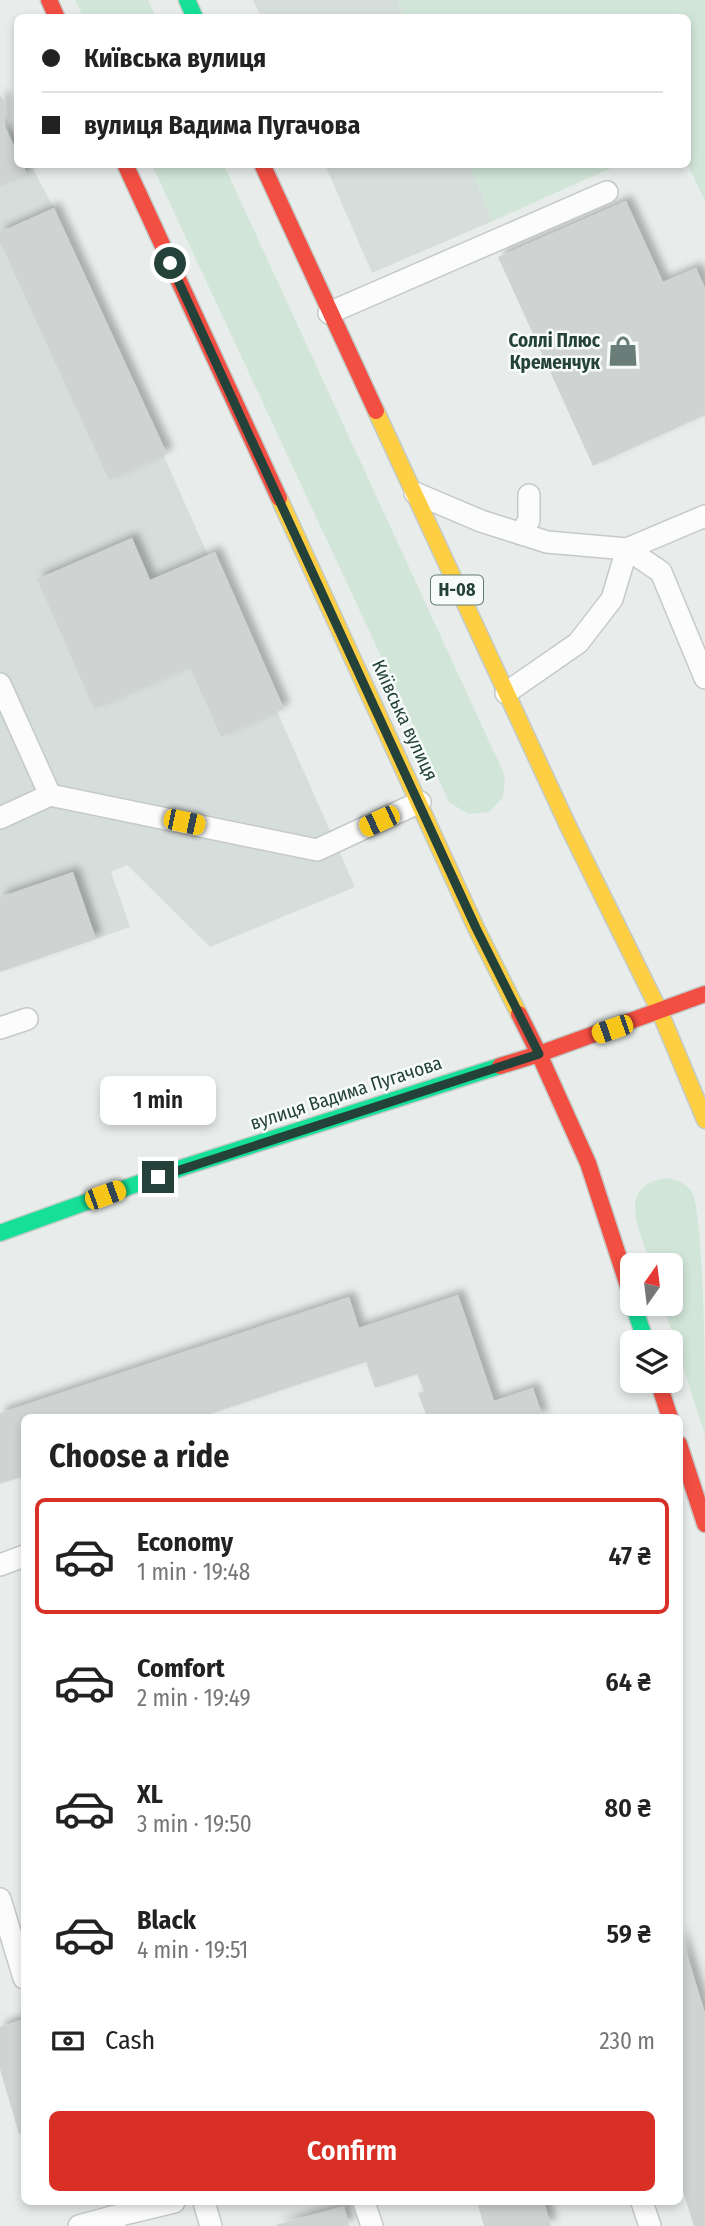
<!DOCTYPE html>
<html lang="en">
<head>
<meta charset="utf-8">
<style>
	body { margin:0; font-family:"Fira Sans Condensed",sans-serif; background:#f6f6f6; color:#222; height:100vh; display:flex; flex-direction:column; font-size:26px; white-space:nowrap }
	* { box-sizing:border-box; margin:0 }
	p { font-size:23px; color:#767676 }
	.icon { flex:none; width:38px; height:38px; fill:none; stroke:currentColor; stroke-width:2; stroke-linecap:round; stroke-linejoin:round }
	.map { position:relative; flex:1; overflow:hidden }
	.details { position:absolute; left:21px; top:1414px; width:662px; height:791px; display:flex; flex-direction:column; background:#fff; border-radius:10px; box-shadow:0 4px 10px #0003 }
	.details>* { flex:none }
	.guide { position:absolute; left:14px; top:14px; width:677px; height:154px; border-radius:10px; box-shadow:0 4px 10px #0003; display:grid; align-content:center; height:154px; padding:0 28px; background:#fff }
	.needle { width:46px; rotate:14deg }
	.controls { position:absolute; left:620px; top:1253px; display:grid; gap:14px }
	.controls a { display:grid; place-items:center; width:63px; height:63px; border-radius:10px; background:#fff; box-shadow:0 4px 10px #0003; font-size:35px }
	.end { position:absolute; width:32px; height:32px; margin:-16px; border:9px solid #24423a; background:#fff; box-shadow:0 0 0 4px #fff }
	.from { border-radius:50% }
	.bubble { position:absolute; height:49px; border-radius:10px; background:#fff; box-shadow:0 4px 10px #0003; font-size:23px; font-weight:600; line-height:49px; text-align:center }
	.car { position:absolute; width:21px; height:42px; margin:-21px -10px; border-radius:9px; box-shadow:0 0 5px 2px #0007; background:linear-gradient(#f5c518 24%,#345 0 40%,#f5c518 0 76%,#345 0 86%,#f5c518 0) }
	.guide b { display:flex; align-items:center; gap:24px; height:66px; font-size:26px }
	.guide b+b { border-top:2px solid #e0e0e0 }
	.guide i { width:18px; height:18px; background:#222 }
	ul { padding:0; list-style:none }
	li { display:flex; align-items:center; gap:21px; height:116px; margin:0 14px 10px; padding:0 14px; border:4px solid transparent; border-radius:10px }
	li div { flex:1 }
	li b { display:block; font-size:26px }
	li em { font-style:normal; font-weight:600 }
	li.current { border-color:#d93025 }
	li>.icon { width:63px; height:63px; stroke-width:1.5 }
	h2 { padding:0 28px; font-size:32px; line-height:84px }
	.pay { display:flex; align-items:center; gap:18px; height:77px; padding:0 28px; font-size:26px }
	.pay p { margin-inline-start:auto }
	.primary-button { display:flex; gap:14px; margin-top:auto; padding:14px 28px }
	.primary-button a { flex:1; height:80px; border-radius:10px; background:#d93025; color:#fff; font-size:28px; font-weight:600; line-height:80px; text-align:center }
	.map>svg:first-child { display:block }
	.built { fill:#d6dedb }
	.green { fill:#d1e6d8 }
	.building { fill:#cfd4d2; filter:url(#shadow) }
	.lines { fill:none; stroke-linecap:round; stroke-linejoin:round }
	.lane-casing { stroke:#c5cac8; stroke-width:24 }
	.fast-casing { stroke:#c3cbc8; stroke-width:19 }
	.slow-casing { stroke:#c3cbc8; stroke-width:19 }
	.jam-casing { stroke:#c3cbc8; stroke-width:19 }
	.lane { stroke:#fcfcfc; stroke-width:21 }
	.fast { stroke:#16e098; stroke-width:16 }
	.slow { stroke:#ffcf43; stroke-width:16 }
	.jam { stroke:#f24e42; stroke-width:16 }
	.route { stroke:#24423a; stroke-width:9 }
	.labels { text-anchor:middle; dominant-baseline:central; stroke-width:5; stroke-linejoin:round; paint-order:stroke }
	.shield { fill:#f7fbf9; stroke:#637a73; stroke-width:2 }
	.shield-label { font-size:18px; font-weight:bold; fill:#24423a }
	.poi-label { font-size:19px; font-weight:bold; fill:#24423a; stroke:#f7fbf9; text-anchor:end }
	.street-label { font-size:19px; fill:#24423a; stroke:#f7fbf9 }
</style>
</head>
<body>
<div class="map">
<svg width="705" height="2226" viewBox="0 0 705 2226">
	<defs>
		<filter id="shadow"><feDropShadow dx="6" dy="-6" stdDeviation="3.5" flood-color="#0004"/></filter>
	</defs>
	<rect width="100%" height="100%" fill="#e8edeb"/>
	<g class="built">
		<polygon points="253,0 397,0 405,17 261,17"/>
		<polygon points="0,107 17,140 18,164 31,165 54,208 355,887 210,947 127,865 111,872 130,927 0,972"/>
		<polygon points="325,165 469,165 493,221 372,273"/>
	</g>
	<g class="green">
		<polygon points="75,0 148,0 156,17 83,17"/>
		<polygon points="397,0 705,0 705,201 688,165 688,18 405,17"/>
		<polygon points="152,165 224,165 505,776 503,797 489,812 468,814 449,802"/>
		<polygon points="469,165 618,165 493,221"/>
		<path d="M666,1178c11,2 21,5 27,16 12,38 12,190 12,241l-42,-131h7v-39h-19c-10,-32 -37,-79 15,-87z"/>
	</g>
	<g class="building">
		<polygon points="0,95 5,102 5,127 18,154 18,164 23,164 27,175 0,186"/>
		<polygon points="626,201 663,282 696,268 705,288 705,415 593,466 498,257"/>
		<polygon points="54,208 167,454 109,480 0,242 0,232"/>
		<polygon points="132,538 150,580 215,552 284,709 221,737 190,667 94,709 37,579"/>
		<polygon points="73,872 96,939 0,972 0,897"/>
		<polygon points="458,1295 494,1401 533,1388 543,1418 427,1418 418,1393 424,1391 417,1374 375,1388 366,1362 199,1418 24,1418 24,1476 0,1484 0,1413 349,1297 359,1328"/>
		<polygon points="680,1932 705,2013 705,2226 694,2226 679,2179"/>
		<polygon points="24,2019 24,2132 19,2134 0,2069 0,2027"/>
		<polygon points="477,2202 544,2202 551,2226 484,2226"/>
		<polygon points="344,2206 349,2226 276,2226 276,2225"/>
	</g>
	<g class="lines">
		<defs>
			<g id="lane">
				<polyline points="329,313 607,192"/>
				<polyline points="415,493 481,521 547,542 627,549 661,572 705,678"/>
				<polyline points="521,534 529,520 529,495"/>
				<polyline points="0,684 50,795"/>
				<polyline points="506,693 578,643 612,599 627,549 705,516"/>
				<polyline points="0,818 50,795 317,850 420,802"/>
				<polyline points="0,1028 27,1019"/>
				<polyline points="0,1565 24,1556"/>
				<polyline points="0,1899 24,1978"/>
				<polyline points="204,2202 211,2226"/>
				<polyline points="364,2202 372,2226"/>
				<polyline points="642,2202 650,2226"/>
				<polyline points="112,2217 174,2202"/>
				<polyline points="79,2226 112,2217 115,2226"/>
			</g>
			<g id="fast">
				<polyline points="187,0 195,18"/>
				<polyline points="0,1233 184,1167 500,1066"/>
				<polyline points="633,1304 646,1342"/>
			</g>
			<g id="slow">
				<polyline points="376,411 569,828 660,1012"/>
				<polyline points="279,498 476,928 519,1014"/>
				<polyline points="660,1012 705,1120"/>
			</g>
			<g id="jam">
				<polyline points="49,0 57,18"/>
				<polyline points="125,164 279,498"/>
				<polyline points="262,164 376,411"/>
				<polyline points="519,1014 539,1054 705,994"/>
				<polyline points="500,1066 539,1054 588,1163 632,1298"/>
				<polyline points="658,1381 670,1418"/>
				<polyline points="679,1444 705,1524"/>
			</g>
		</defs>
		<use href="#lane" class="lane-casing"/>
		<use href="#fast" class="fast-casing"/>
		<use href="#slow" class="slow-casing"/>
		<use href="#jam" class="jam-casing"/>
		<use href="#lane" class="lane"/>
		<use href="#fast" class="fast"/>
		<use href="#slow" class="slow"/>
		<use href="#jam" class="jam"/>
	</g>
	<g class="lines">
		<polyline class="route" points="158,1177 539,1054 476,928 170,263"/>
	</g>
	<defs>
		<symbol id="shop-bare" viewBox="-9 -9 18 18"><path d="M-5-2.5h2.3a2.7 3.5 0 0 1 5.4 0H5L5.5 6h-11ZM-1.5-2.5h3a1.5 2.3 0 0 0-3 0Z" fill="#697e78" stroke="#f7fbf9" stroke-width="2.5" paint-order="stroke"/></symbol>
	</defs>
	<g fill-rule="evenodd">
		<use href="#shop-bare" x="601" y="329" width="44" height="44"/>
	</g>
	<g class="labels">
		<rect class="shield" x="431" y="575.5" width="52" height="29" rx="5"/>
		<g class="shield-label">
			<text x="457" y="590">Н-08</text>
		</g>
		<g class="poi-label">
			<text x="600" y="340">Соллі Плюс<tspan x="600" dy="22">Кременчук</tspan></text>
		</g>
		<g class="street-label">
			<text transform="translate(405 720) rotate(65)">Київська вулиця</text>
			<text transform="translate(346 1093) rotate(-18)">вулиця Вадима Пугачова</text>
		</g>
	</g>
</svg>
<div class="controls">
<a><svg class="needle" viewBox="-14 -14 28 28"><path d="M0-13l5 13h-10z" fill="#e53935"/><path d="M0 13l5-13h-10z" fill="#767676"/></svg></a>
<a><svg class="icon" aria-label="layers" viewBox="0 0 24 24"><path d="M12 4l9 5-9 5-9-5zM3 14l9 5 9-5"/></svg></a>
</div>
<i class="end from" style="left:170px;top:263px"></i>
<i class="end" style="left:158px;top:1177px"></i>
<div class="bubble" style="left:100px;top:1076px;width:116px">1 min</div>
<i class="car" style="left:379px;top:821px;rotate:245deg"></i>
<i class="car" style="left:184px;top:822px;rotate:102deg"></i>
<i class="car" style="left:612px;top:1029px;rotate:251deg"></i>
<i class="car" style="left:105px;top:1195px;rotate:70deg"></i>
<div class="guide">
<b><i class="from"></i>Київська вулиця</b>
<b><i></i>вулиця Вадима Пугачова</b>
</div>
<section class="details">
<h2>Choose a ride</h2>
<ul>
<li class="current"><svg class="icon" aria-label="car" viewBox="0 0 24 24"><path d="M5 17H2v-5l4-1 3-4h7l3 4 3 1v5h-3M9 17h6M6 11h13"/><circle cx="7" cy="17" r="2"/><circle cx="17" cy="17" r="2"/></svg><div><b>Economy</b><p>1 min · 19:48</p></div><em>47 ₴</em></li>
<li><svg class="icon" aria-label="car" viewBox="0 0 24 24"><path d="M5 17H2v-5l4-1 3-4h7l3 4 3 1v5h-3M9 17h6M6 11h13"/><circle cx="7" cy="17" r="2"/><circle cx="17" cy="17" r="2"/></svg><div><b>Comfort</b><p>2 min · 19:49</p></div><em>64 ₴</em></li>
<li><svg class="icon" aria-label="car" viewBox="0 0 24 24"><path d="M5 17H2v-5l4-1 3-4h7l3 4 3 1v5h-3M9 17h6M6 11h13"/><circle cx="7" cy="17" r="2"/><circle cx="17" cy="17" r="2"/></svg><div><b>XL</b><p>3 min · 19:50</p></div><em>80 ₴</em></li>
<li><svg class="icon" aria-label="car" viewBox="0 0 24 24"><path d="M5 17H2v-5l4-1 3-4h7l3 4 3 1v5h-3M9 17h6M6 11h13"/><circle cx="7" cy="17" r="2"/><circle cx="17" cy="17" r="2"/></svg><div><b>Black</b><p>4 min · 19:51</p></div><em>59 ₴</em></li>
</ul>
<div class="pay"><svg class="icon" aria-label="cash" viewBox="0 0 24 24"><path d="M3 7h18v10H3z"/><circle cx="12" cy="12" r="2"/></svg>Cash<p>230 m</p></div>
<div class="primary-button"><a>Confirm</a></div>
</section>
</div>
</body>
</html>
